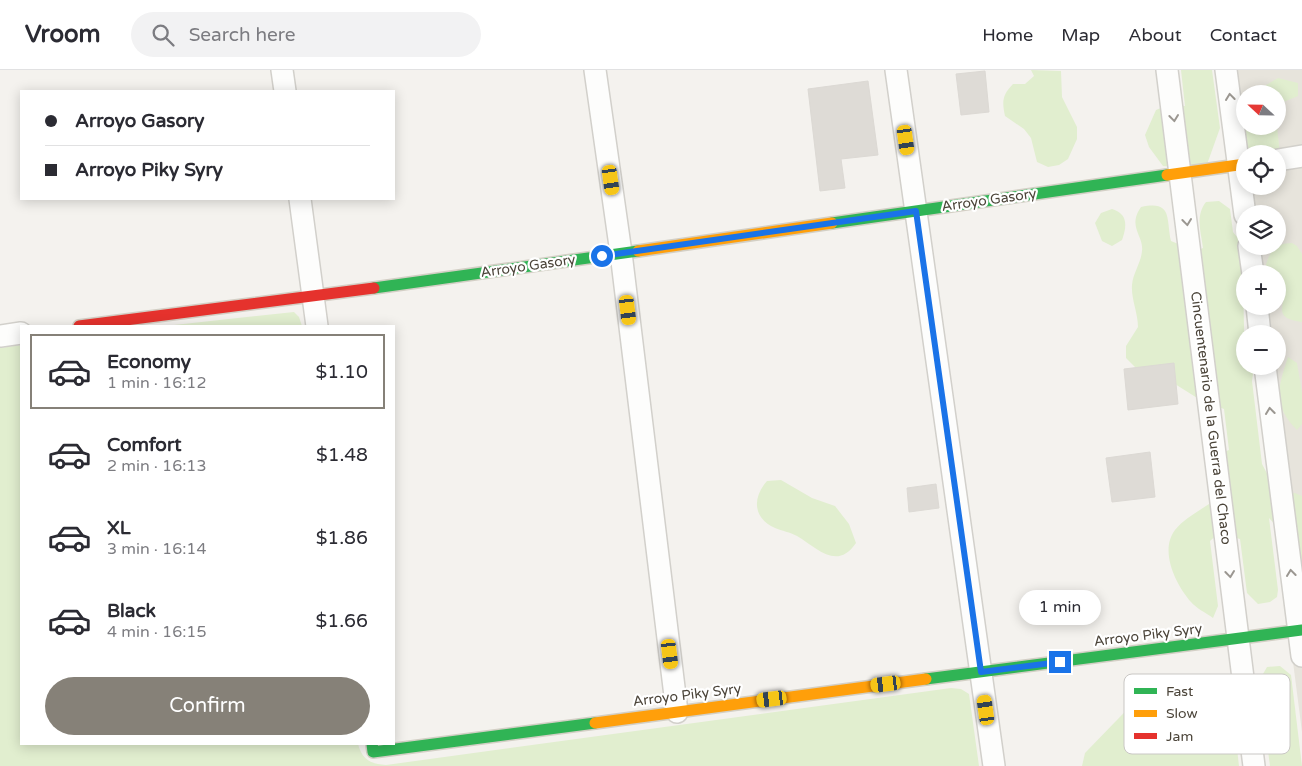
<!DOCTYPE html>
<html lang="en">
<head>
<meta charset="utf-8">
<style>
	body { margin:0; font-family:"Varela Round",sans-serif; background:#f2f2f3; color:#2b2b33; height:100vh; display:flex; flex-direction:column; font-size:19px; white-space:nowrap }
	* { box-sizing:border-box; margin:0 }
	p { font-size:16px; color:#7c7c81 }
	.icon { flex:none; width:28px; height:28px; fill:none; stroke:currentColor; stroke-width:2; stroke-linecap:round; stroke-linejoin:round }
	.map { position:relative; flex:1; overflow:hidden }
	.panel { position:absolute; left:20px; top:255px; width:375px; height:420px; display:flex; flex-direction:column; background:#fff; border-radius:0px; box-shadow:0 2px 12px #0003 }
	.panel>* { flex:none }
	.guide { position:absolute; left:20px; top:20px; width:375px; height:110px; border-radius:0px; box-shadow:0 2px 12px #0003; display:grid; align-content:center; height:110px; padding:0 25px; background:#fff }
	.needle { width:32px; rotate:292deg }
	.buttons { position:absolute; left:1236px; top:15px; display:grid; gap:10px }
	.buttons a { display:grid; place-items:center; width:50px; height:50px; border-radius:50%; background:#fff; box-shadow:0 2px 12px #0003; font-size:25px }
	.end { position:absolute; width:22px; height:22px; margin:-11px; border:6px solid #1a73e8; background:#fff; box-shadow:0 0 0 2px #fff }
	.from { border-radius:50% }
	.bubble { position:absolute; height:35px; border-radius:18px; background:#fff; box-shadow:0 2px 12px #0003; font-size:16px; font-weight:600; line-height:35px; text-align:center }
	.car { position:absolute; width:15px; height:30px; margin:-15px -8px; border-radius:6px; box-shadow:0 0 4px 1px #0007; background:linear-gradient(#f5c518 24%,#345 0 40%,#f5c518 0 76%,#345 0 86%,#f5c518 0) }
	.guide b { display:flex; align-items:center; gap:18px; height:48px; font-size:19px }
	.guide b+b { border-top:1px solid #e1e1e2 }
	.guide i { width:12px; height:12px; background:#2b2b33 }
	ul { padding:9px 0 0; list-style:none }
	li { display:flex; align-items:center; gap:15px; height:75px; margin:0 10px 8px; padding:0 15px; border:2px solid transparent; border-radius:0px }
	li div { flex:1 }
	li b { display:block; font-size:19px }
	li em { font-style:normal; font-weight:600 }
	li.current { border-color:#868178 }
	li>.icon { width:45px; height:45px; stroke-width:1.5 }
	.primary-button { display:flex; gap:10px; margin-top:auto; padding:10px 25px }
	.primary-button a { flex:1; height:58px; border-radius:30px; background:#868178; color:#fff; font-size:20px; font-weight:600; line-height:58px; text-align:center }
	header { display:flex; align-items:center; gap:30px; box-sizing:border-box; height:70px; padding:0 25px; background:#fff; border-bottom:1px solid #e1e1e2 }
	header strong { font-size:24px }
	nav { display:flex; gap:28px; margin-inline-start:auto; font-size:18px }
	.search { width:350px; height:45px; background:#f2f2f3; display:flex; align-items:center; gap:12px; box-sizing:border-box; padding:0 18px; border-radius:28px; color:#7c7c81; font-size:19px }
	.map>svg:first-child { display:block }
	.residential { fill:#e7e4dc; fill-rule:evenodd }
	.green { fill:#e1eecf }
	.building { fill:#dedbd6; stroke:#dcd9d4 }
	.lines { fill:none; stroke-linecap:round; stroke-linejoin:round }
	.street-casing { stroke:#d2d0cb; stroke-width:24 }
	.fast-casing { stroke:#d3cfc5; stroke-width:14 }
	.slow-casing { stroke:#d3cfc5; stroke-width:14 }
	.jam-casing { stroke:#d3cfc5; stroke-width:14 }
	.street { stroke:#fdfdfc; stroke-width:21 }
	.fast { stroke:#30b455; stroke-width:11 }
	.slow { stroke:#ff9f0a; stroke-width:11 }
	.jam { stroke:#e5322d; stroke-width:11 }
	.oneway { stroke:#9b9791 }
	.route { stroke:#1a73e8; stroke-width:6 }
	.labels { text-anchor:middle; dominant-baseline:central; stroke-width:4.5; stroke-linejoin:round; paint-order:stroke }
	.street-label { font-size:14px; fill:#4b4439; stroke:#fff }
	.key { fill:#fff; stroke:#c9c7c4; stroke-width:1 }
	.key-label { font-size:14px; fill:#4b4439 }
</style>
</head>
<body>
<header>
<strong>Vroom</strong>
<div class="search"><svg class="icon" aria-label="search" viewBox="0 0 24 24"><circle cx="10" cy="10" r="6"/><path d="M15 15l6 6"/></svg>Search here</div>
<nav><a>Home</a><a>Map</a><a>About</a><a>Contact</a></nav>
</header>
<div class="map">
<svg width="1302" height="696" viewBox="0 0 1302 696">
	<rect width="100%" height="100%" fill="#f4f2ee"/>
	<path class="residential" d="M1217,0h85v662l-47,-366h23v-32h-27l-4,-28h31v-32h-33v16zM1245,24h33v32h-33zM1245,84h33v32h-33zM1245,144h33v32h-33z"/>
	<g class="green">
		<path d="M1031,0l30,1 1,26 15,30v12l-9,20 -9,6 -11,2 -11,-5 -6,-24 -7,-9 -19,-13c-3,-14 -3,-21 8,-32h12l9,-8z"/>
		<polygon points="1181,0 1212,0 1220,58 1205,100 1163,96 1149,77 1145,65 1156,40 1168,35 1185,36"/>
		<polygon points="1278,8 1298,13 1298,26 1281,33 1278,43 1278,24 1257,24 1256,21"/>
		<polygon points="1245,35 1245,56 1277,56 1280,84 1252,84 1244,69 1246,58 1239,48"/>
		<path d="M1219,131l11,8 3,23 8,10 5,25 -3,18 2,81h9l-2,15 10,83 11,21 8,9 14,-1 7,3v110l-24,-78 -9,-10 9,72 -1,7 -7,5 -12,2 -11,-11 -7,-54 -21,-6 -9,8 8,65 -5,12c-7,-5 -17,-10 -22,-16 -15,-17 -32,-51 -16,-72 9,-11 22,-18 34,-26l6,-49 14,-5 -5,-41 -22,-8 -35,-22 -28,-8 -13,-13v-12l12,-19c0,-14 -7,-28 -6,-42 1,-12 9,-22 10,-34 2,-15 -15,-24 -1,-44 32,-7 25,12 30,34l25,10 7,-3c-2,-16 -8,-32 3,-46z"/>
		<path d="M1112,139c16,5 15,17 10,31l-10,6 -10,-5 -7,-18 6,-10z"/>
		<path d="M1292,173l5,3 5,8v68c-30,-4 -17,-15 -18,-32l-6,-4v-12l-14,-1c4,-19 9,-30 28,-30z"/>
		<polygon points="294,242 299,247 302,256 165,256"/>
		<path d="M21,275v399h337c4,15 12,20 28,21l565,-77 10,1 8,5 10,72h-979v-418z"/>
		<path d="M1288,287l9,6 5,30v31l-5,6c-25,-25 -19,-43 -9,-73z"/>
		<path d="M781,410l31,18 23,8 14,18 7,19c-19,28 -39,5 -59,-7 -7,-4 -15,-5 -22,-8 -22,-10 -23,-30 -8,-47z"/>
		<polygon points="1280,596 1291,605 1302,696 1270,696 1259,611 1267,597"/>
		<polygon points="1148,618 1230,618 1239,696 1082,696 1085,683"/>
	</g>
	<g class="building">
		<polygon points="985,1 989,42 961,45 956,4"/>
		<polygon points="868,11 878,85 841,89 845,118 820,121 808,19"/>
		<polygon points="1174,293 1178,334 1128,340 1124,299"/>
		<polygon points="1150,382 1155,427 1112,432 1106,388"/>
		<polygon points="936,414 939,438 909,442 907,418"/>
	</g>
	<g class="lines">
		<defs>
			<g id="street">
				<polyline points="282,0 285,21"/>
				<polyline points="595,0 621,183 677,642"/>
				<polyline points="896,0 994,696"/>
				<polyline points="1167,0 1254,696"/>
				<polyline points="1226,0 1245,145"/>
				<polyline points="1278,90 1302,86"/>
				<polyline points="300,129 317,256"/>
				<polyline points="1249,176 1253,204"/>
				<polyline points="1257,236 1260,264"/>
				<polyline points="0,266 21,263"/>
				<polyline points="1265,296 1302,586"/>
			</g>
			<g id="fast">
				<polyline points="832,153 1167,105"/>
				<polyline points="374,218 638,181"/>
				<polyline points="926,609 1302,560"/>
				<polyline points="372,674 373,682 595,653"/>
			</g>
			<g id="slow">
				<polyline points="1167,105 1245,94"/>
				<polyline points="638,181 832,153"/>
				<polyline points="595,653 926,609"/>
			</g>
			<polyline id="jam" points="79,256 374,218"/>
		</defs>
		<use href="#street" class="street-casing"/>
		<use href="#fast" class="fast-casing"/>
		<use href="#slow" class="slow-casing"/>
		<use href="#jam" class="jam-casing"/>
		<use href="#street" class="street"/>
		<use href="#fast" class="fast"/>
		<use href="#slow" class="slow"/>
		<use href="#jam" class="jam"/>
	</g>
	<defs><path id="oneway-chevron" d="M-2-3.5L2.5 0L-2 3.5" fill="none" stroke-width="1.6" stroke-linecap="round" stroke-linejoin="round" transform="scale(1.25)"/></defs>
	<g class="oneway">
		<use href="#oneway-chevron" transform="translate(1230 27) rotate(-97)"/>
		<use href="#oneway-chevron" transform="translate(1174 48) rotate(83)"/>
		<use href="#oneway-chevron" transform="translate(1187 152) rotate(83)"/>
		<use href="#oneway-chevron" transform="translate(1270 341) rotate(-97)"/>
		<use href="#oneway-chevron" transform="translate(1291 503) rotate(-97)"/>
		<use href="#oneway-chevron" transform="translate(1230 504) rotate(83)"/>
	</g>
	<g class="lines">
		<polyline class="route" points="602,186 916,141 981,602 1060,592"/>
	</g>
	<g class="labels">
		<g class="street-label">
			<text transform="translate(989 130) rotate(-8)">Arroyo Gasory</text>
			<text transform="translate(528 196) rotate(-8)">Arroyo Gasory</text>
			<text transform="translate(1211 348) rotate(83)">Cincuentenario de la Guerra del Chaco</text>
			<text transform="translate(1148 565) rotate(-7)">Arroyo Piky Syry</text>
			<text transform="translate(687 625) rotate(-7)">Arroyo Piky Syry</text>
		</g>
	</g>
	<rect x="1124" y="604" width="166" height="80" rx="8" class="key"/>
	<rect x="1134" y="618" width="23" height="6" fill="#30b455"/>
	<rect x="1134" y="640" width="23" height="7" fill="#ff9f0a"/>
	<rect x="1134" y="663" width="23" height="6" fill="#e5322d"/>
	<g class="key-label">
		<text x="1166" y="626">Fast</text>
		<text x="1166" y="648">Slow</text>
		<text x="1166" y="671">Jam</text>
	</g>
</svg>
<div class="buttons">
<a><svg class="needle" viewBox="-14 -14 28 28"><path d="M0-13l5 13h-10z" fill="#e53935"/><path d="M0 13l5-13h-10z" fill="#7c7c81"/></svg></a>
<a><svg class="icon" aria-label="locate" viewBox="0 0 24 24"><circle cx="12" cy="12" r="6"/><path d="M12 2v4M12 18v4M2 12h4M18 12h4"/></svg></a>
<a><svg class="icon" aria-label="layers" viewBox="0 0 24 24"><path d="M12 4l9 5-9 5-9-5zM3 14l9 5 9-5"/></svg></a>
<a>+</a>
<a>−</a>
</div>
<i class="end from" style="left:602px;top:186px"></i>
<i class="end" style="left:1060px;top:592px"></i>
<div class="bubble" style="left:1019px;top:520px;width:82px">1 min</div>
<i class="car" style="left:906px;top:70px;rotate:172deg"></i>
<i class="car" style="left:611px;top:110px;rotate:172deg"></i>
<i class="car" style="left:628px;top:240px;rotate:173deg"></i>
<i class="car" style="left:670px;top:584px;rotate:173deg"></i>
<i class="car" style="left:886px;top:614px;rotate:263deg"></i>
<i class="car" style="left:772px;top:629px;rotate:263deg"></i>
<i class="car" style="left:986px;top:640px;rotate:352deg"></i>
<div class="guide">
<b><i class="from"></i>Arroyo Gasory</b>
<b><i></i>Arroyo Piky Syry</b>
</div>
<section class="panel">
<ul>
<li class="current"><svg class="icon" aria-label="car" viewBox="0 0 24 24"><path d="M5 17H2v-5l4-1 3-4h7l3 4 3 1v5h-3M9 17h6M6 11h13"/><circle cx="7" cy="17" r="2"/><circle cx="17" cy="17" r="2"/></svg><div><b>Economy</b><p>1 min · 16:12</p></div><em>$1.10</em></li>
<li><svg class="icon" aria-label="car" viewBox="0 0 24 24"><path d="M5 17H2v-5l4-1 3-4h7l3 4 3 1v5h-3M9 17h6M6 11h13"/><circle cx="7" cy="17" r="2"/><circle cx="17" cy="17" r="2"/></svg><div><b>Comfort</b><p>2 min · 16:13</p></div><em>$1.48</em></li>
<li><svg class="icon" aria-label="car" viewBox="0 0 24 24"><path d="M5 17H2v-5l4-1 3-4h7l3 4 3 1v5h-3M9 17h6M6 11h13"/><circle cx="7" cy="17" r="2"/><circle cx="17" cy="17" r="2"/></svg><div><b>XL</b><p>3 min · 16:14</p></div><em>$1.86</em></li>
<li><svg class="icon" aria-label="car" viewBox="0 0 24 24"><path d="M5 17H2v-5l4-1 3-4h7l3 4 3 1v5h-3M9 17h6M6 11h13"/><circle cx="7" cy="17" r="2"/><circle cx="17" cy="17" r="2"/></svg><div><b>Black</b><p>4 min · 16:15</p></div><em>$1.66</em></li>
</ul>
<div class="primary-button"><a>Confirm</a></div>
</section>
</div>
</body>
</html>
